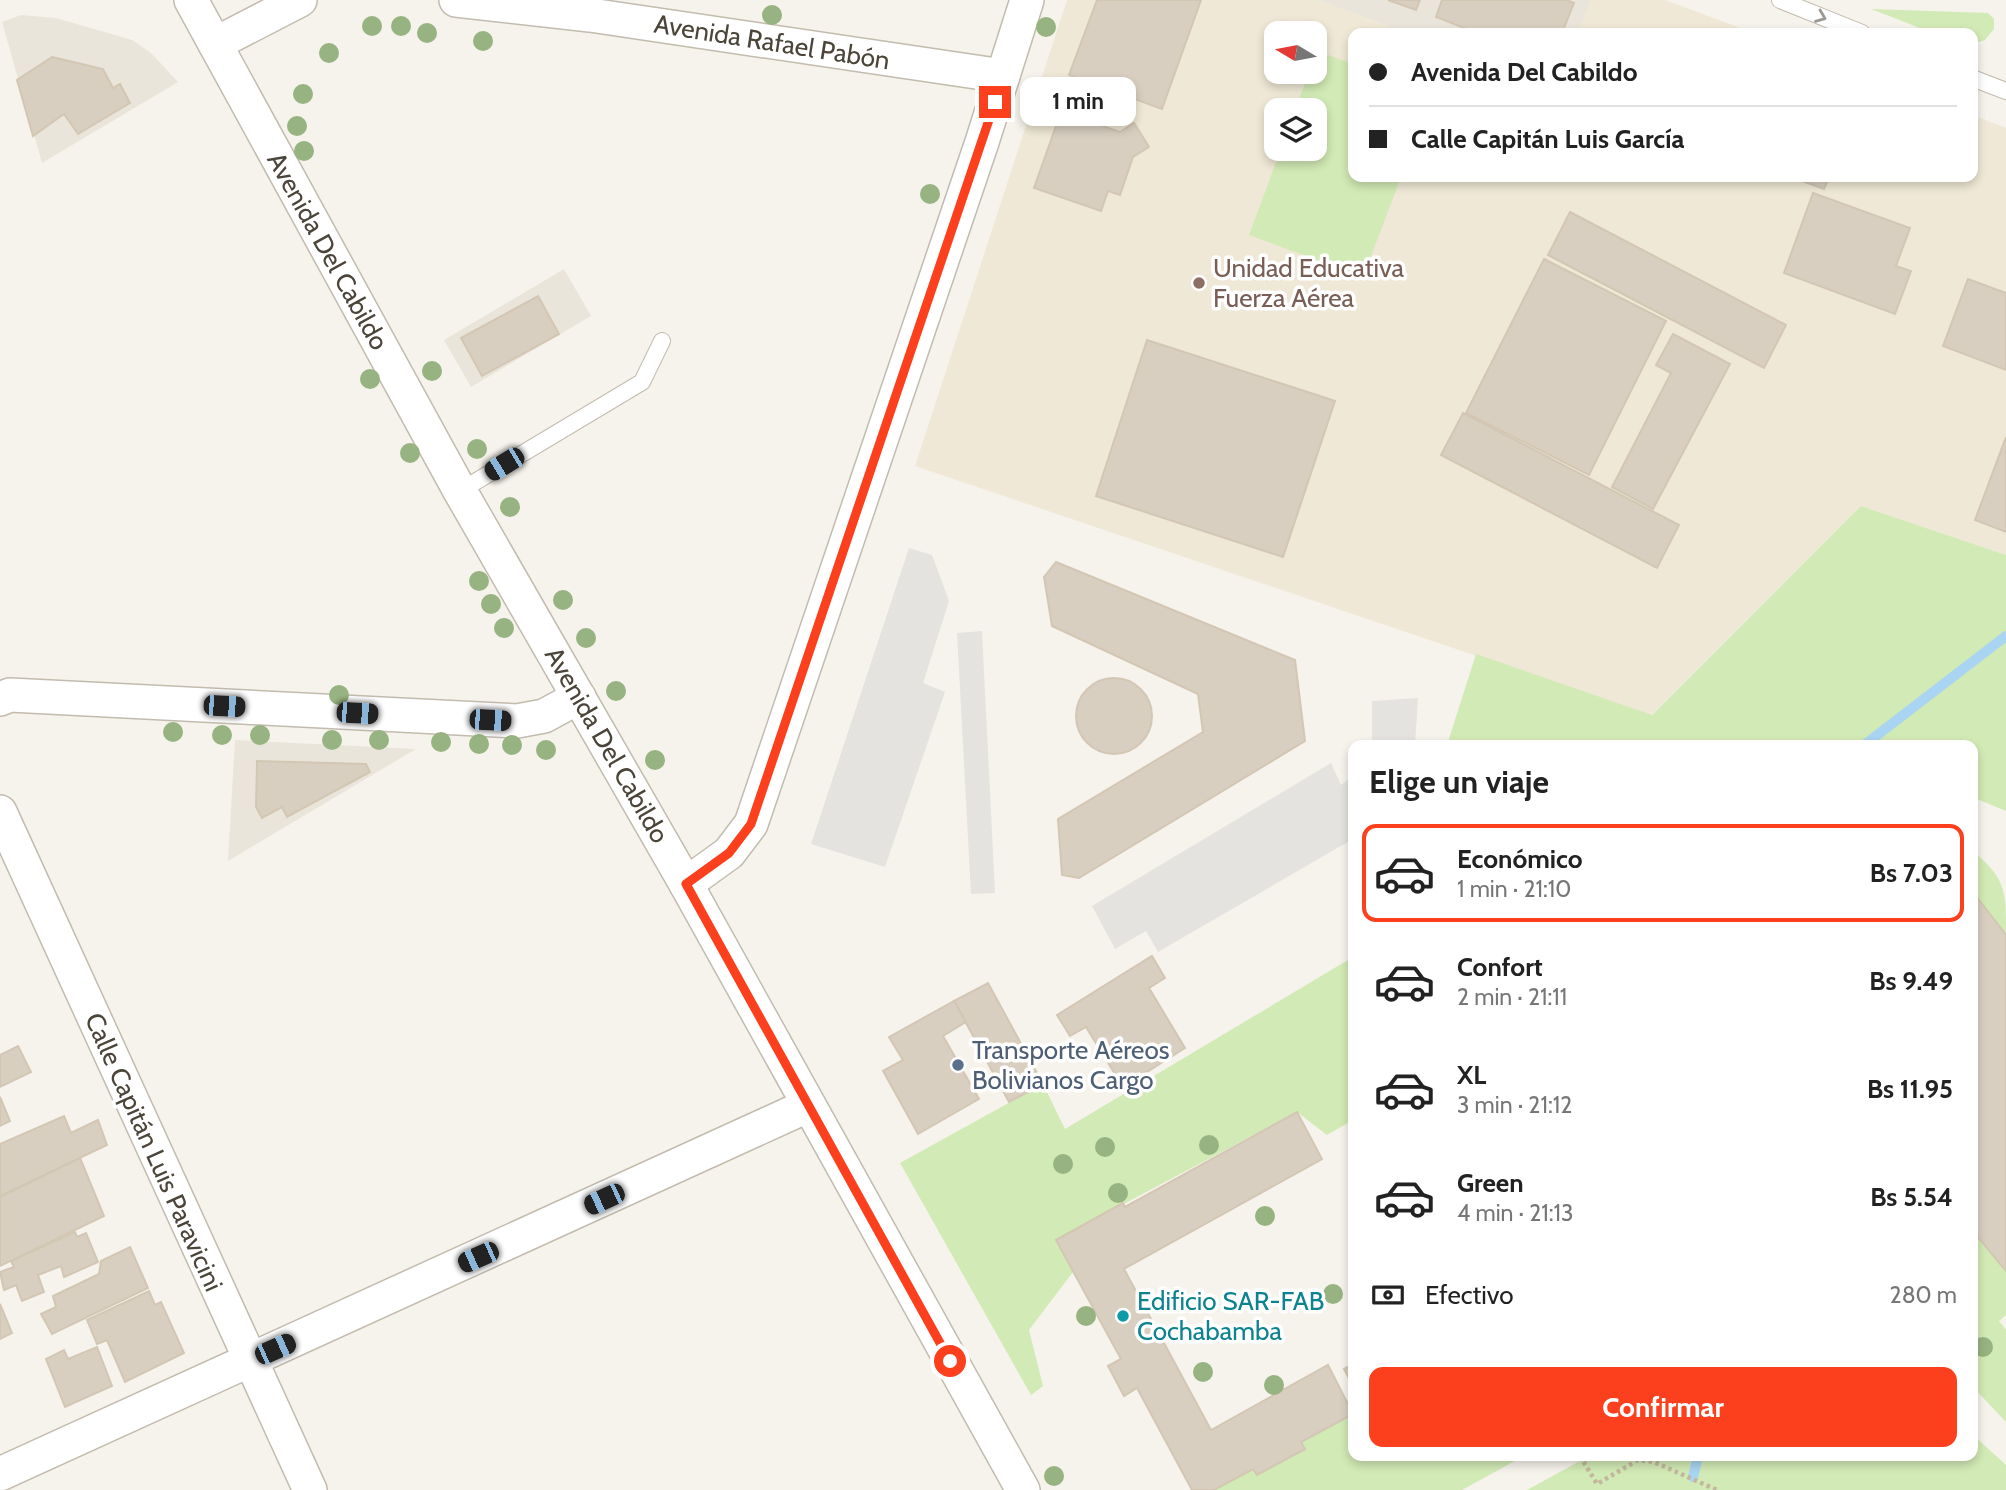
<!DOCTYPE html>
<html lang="es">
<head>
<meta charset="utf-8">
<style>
	body { margin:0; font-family:Cabin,sans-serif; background:#f6f6f6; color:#222; height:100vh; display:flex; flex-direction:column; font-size:26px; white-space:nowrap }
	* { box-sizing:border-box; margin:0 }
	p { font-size:23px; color:#767676 }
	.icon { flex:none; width:38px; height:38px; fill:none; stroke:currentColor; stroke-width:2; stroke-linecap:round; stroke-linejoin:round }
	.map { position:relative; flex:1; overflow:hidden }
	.details { position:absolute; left:1348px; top:740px; width:630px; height:721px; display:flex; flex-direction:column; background:#fff; border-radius:14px; box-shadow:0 4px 10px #0003 }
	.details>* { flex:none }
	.banner { position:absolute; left:1348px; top:28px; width:630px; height:154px; border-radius:14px; box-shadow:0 4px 10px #0003; display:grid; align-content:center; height:154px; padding:0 21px; background:#fff }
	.needle { width:46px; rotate:280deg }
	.buttons { position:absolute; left:1264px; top:21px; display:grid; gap:14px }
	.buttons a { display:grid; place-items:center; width:63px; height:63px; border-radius:14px; background:#fff; box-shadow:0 4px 10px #0003; font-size:35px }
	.end { position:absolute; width:32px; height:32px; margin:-16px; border:9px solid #fc3f1d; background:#fff; box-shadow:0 0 0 4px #fff }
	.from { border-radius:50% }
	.bubble { position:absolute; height:49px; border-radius:14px; background:#fff; box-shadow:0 4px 10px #0003; font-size:23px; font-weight:700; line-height:49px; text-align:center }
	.car { position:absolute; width:21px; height:42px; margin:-21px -10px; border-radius:9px; box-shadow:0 0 5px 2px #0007; background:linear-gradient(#222 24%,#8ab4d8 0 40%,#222 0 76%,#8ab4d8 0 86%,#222 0) }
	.banner b { display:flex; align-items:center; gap:24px; height:66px; font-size:26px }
	.banner b+b { border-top:2px solid #e0e0e0 }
	.banner i { width:18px; height:18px; background:#222 }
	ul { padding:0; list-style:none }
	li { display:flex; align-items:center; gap:21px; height:98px; margin:0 14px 10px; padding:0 7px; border:4px solid transparent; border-radius:14px }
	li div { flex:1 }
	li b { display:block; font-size:26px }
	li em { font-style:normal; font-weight:700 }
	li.selected { border-color:#fc3f1d }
	li>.icon { width:63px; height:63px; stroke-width:1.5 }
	h2 { padding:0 21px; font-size:32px; line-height:84px }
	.pay { display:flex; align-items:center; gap:18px; height:77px; padding:0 21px; font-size:26px }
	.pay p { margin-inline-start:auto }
	.primary-button { display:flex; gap:14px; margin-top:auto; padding:14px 21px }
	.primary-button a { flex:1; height:80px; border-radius:14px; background:#fc3f1d; color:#fff; font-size:28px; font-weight:700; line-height:80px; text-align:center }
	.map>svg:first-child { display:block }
	.residential { fill:#eae5da }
	.education { fill:#efe8d6; fill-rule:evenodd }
	.green { fill:#d2eab5 }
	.parking { fill:#e5e3e0 }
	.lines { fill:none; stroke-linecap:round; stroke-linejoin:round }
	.stream { stroke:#a9d4f2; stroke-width:10 }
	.building { fill:#d8cfc1; stroke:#d3c7b4; stroke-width:2 }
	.service-casing { stroke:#c2bbae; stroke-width:18 }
	.minor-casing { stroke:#c2bbae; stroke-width:36 }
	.path { stroke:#c4b79f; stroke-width:4.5; stroke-dasharray:3.5 3.5; stroke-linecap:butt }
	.service { stroke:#fff; stroke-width:16 }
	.minor { stroke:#fff; stroke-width:33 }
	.tree { fill:#97b381 }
	.oneway { stroke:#9c9892 }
	.route { stroke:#fc3f1d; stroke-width:9 }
	.education-dot { fill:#8d6e63; stroke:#fff; stroke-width:2.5 }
	.service-dot { fill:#5c6f8a; stroke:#fff; stroke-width:2.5 }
	.culture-dot { fill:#0f9aa8; stroke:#fff; stroke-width:2.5 }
	.labels { text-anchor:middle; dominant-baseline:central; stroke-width:7; stroke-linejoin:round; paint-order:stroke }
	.street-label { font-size:26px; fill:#4b4439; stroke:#fff }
	.education-label { font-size:26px; fill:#785e54; stroke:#fff; text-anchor:start }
	.service-label { font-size:26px; fill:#4e5e75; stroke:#fff; text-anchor:start }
	.culture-label { font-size:26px; fill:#0d838f; stroke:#fff; text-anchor:start }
</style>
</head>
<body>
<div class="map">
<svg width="2006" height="1490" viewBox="0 0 2006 1490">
	<rect width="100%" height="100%" fill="#f6f3ec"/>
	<g class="residential">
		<polygon points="1317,0 1591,0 1578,33 1408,33"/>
		<polygon points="21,15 56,18 132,40 151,53 178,82 42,163 2,22"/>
		<polygon points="564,269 591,316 471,387 444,340"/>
		<polygon points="235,740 416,749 228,861"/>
	</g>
	<g class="education">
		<path d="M1067,0h250l91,33h-55v144h619v-62l34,13v427l-145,-49 -210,209 -736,-249zM1276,33h38v39h-38zM1276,110h38v39h-38z"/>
		<polygon points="1591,0 1665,0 1754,33 1578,33"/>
	</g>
	<g class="green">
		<polygon points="1871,9 1988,13 1994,19 1994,29 1985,40 1972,44 1972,33 1933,33"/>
		<polygon points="1317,51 1353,64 1353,177 1401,177 1363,277 1249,235 1281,149 1314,149 1314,110 1295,110 1309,72 1314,72"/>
		<polygon points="1861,506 2006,555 2006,811 1972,797 1972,746 1447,745 1476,654 1652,715"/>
		<path d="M1972,850c34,29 34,40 34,85l-34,-44z"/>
		<polygon points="1353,957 1353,1120 1327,1135 1297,1112 1056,1240 1073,1272 1029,1330 1043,1386 1031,1395 900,1163 1043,1084 1065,1129"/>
		<polygon points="1974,1229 2006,1271 2006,1315 1999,1321 2006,1330 2006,1422 1972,1386"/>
		<polygon points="1353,1414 1353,1456 1524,1456 1462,1490 1214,1490 1253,1469 1257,1475 1305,1449 1301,1442"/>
		<polygon points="1972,1434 2006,1465 2006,1490 1527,1490 1589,1456 1972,1456"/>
	</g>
	<g class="parking">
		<polygon points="909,548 932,555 949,601 923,683 945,692 885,867 811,844"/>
		<polygon points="982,631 995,893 971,894 957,633"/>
		<polygon points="1418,698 1415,745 1372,745 1372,701"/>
		<polygon points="1331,763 1341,785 1353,776 1353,839 1158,952 1146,931 1115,949 1092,906"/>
	</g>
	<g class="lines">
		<g class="stream">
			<polyline points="1863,746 2006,636"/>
			<polyline points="1693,1477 1698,1456"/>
		</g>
	</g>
	<g class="building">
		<polygon points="1097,0 1201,0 1162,109 1069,75"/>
		<polygon points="1388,0 1420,0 1416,10"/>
		<polygon points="1442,0 1567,0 1574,3 1562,33 1477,33 1436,17"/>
		<polygon points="52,57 103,69 113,88 120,84 130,103 78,134 64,114 33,136 17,80"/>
		<polygon points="1061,112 1120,132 1134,123 1149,147 1133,157 1120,195 1108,191 1101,211 1034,188"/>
		<polygon points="1791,177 1829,177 1824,189"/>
		<polygon points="1813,193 1910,228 1896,266 1911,271 1895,314 1784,273"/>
		<polygon points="1570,212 1786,325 1764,368 1548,255"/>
		<polygon points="1544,259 1666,321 1589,475 1466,413"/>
		<polygon points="1968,279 2006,293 2006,370 1943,346"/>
		<polygon points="538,296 559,334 482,376 461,338"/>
		<polygon points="1673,334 1730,364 1653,509 1612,487 1671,373 1656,365"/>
		<polygon points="1147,340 1335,401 1283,557 1096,496"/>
		<polygon points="1463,413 1679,525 1657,568 1441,455"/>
		<polygon points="2006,437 2006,532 1975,520"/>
		<polygon points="1056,562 1295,660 1305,741 1079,878 1062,875 1058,819 1203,732 1198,694 1052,626 1044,577"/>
		<circle cx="1114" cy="716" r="38"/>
		<polygon points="257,761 366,764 370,772 287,817 282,807 262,818 256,807"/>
		<polygon points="1972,891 2006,935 2006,1271 1972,1230"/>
		<polygon points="1152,956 1165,978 1149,988 1185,1048 1123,1087 1086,1027 1070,1036 1057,1015"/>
		<polygon points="988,983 1043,1084 1009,1102 954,1001"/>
		<polygon points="954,1001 966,1022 943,1036 979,1099 918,1134 883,1071 903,1060 889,1037"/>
		<polygon points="18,1046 31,1072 0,1087 0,1055"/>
		<polygon points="0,1097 10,1121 0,1126"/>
		<polygon points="1297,1112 1322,1159 1124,1269 1211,1430 1328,1365 1353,1414 1301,1442 1305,1449 1257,1475 1253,1469 1214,1490 1192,1490 1137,1388 1124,1396 1108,1366 1121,1359 1056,1240 1123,1203 1125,1207"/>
		<polygon points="64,1116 71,1133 98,1120 107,1145 0,1196 0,1144"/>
		<polygon points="80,1158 104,1216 0,1266 0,1197"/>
		<polygon points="75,1232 77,1237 86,1233 98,1262 64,1277 61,1266 38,1275 44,1292 22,1301 16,1285 4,1290 0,1272 14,1267 11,1261"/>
		<polygon points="130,1247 148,1288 52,1334 41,1314 56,1307 53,1296 99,1274 101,1261"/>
		<polygon points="149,1291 155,1305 161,1302 184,1353 125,1382 107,1340 97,1344 87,1320"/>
		<polygon points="0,1304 12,1333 0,1339"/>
		<polygon points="97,1347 112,1386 65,1407 46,1359 64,1350 68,1359"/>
		<polygon points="1353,1364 1353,1386 1344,1369"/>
	</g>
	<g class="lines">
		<defs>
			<g id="service">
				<polyline points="1780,0 1862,33"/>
				<polyline points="1972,78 2006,91"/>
				<polyline points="460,491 642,382 662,341"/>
			</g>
			<g id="minor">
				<polyline points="191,0 460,491 686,884 1023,1490"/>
				<polyline points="456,0 590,15 1003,76"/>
				<polyline points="215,44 300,0"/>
				<polyline points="0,699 10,695 517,721 544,716 579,697"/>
				<polyline points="0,812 310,1490"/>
				<polyline points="686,884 729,853 751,824 982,142 1027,0"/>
				<polyline points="0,1474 807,1106"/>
			</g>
		</defs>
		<use href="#service" class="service-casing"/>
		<use href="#minor" class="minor-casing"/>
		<polyline class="path" points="1580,1456 1597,1484 1638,1460 1654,1462 1717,1490"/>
		<use href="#service" class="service"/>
		<use href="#minor" class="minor"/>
	</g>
	<g class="tree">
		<circle cx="772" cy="15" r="10"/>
		<circle cx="372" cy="26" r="10"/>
		<circle cx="401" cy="26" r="10"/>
		<circle cx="1046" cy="27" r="10"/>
		<circle cx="427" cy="33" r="10"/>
		<circle cx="483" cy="41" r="10"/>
		<circle cx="329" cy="53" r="10"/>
		<circle cx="303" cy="94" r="10"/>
		<circle cx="297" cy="126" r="10"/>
		<circle cx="304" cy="151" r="10"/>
		<circle cx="930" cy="194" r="10"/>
		<circle cx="432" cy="371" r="10"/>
		<circle cx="370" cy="379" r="10"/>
		<circle cx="477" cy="449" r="10"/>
		<circle cx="410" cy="453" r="10"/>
		<circle cx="510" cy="507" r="10"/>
		<circle cx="479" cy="581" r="10"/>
		<circle cx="563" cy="600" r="10"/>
		<circle cx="491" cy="604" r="10"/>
		<circle cx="504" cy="628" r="10"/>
		<circle cx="586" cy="638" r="10"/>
		<circle cx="616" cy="691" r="10"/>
		<circle cx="339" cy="695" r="10"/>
		<circle cx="173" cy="732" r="10"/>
		<circle cx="222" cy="735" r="10"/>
		<circle cx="260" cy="735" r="10"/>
		<circle cx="332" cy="740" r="10"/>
		<circle cx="379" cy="740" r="10"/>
		<circle cx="441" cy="742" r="10"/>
		<circle cx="479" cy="744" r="10"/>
		<circle cx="512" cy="745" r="10"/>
		<circle cx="546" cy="750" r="10"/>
		<circle cx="655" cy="760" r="10"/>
		<circle cx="1209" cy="1145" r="10"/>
		<circle cx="1105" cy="1147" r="10"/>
		<circle cx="1063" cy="1164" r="10"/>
		<circle cx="1118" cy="1193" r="10"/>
		<circle cx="1265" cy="1216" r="10"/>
		<circle cx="1333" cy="1294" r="10"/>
		<circle cx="1086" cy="1316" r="10"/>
		<circle cx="1983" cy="1347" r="10"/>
		<circle cx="1203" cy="1372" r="10"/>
		<circle cx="1274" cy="1385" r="10"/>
		<circle cx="1054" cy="1476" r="10"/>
	</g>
	<defs><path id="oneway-chevron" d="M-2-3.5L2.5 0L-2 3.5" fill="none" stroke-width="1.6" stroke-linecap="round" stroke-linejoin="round" transform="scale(1.75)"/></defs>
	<use class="oneway" href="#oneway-chevron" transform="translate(1821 17) rotate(22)"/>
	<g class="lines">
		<polyline class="route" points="950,1361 686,884 729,853 751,824 995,102"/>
	</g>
	<circle class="education-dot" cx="1199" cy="283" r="7"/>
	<circle class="service-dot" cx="958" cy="1065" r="7"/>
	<circle class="culture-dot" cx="1123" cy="1316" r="7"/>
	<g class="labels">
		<g class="street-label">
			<text transform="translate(772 42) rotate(9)">Avenida Rafael Pabón</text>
			<text transform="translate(328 251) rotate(61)">Avenida Del Cabildo</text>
			<text transform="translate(607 745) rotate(60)">Avenida Del Cabildo</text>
			<text transform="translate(154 1152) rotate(66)">Calle Capitán Luis Paravicini</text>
		</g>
		<g class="education-label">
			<text x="1213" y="268">Unidad Educativa<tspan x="1213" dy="30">Fuerza Aérea</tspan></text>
		</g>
		<g class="service-label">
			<text x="972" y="1050">Transporte Aéreos<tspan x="972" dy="30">Bolivianos Cargo</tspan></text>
		</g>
		<g class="culture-label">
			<text x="1137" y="1301">Edificio SAR-FAB<tspan x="1137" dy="30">Cochabamba</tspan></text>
		</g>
	</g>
</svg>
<div class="buttons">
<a><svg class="needle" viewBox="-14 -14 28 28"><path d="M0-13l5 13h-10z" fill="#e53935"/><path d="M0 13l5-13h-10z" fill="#767676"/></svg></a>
<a><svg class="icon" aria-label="layers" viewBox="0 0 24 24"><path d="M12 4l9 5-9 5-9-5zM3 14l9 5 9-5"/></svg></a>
</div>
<i class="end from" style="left:950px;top:1361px"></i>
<i class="end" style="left:995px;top:102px"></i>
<div class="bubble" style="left:1020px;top:77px;width:116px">1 min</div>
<i class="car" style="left:504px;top:464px;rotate:239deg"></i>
<i class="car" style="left:224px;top:706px;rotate:93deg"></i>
<i class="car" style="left:357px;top:713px;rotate:93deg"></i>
<i class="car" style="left:490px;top:720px;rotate:93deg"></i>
<i class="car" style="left:604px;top:1199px;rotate:245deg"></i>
<i class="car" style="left:478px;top:1257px;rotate:246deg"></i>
<i class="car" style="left:275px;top:1349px;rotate:66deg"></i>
<div class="banner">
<b><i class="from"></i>Avenida Del Cabildo</b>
<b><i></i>Calle Capitán Luis García</b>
</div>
<section class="details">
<h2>Elige un viaje</h2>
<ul>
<li class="selected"><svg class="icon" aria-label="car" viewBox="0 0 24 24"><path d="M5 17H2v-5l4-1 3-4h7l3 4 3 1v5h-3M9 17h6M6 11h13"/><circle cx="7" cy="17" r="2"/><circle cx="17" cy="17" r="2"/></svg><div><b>Económico</b><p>1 min · 21:10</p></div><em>Bs 7.03</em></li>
<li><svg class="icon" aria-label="car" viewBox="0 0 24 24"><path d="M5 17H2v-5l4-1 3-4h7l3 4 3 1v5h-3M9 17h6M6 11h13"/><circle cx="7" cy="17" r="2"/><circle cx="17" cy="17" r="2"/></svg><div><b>Confort</b><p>2 min · 21:11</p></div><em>Bs 9.49</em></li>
<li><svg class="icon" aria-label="car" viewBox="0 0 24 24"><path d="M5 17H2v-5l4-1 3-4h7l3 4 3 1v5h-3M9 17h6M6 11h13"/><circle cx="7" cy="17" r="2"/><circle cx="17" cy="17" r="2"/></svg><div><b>XL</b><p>3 min · 21:12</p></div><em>Bs 11.95</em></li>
<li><svg class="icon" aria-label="car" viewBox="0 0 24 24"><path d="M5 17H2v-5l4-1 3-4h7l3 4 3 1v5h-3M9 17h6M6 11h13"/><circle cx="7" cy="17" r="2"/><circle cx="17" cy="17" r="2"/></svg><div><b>Green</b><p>4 min · 21:13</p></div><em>Bs 5.54</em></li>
</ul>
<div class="pay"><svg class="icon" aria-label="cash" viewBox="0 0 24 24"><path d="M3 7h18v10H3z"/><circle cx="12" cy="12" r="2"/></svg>Efectivo<p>280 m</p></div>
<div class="primary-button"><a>Confirmar</a></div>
</section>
</div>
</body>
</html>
